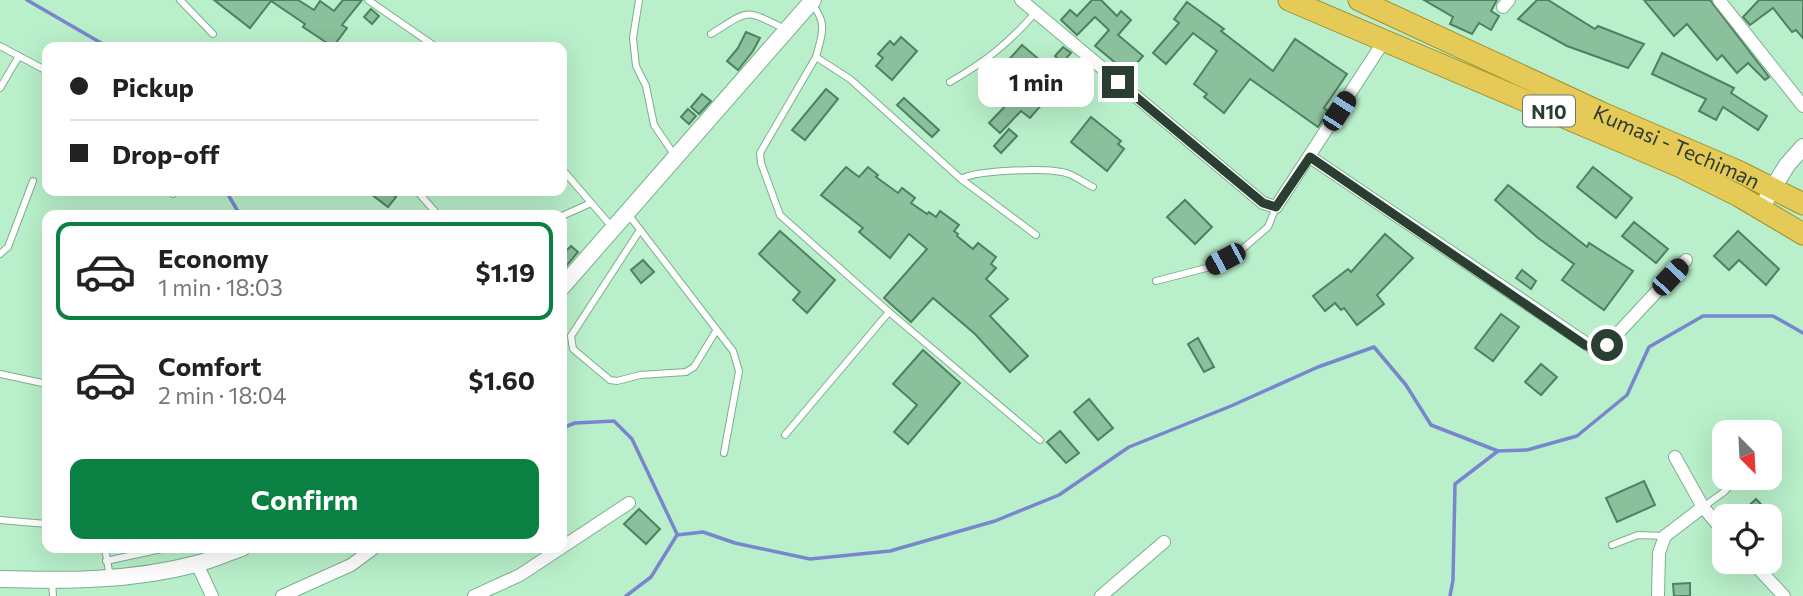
<!DOCTYPE html>
<html lang="en">
<head>
<meta charset="utf-8">
<style>
	body { margin:0; font-family:Commissioner,sans-serif; background:#f2f2f2; color:#222; height:100vh; display:flex; flex-direction:column; font-size:26px; white-space:nowrap }
	* { box-sizing:border-box; margin:0 }
	p { font-size:23px; color:#767676 }
	.icon { flex:none; width:38px; height:38px; fill:none; stroke:currentColor; stroke-width:2; stroke-linecap:round; stroke-linejoin:round }
	.map { position:relative; flex:1; overflow:hidden }
	.panel { position:absolute; left:42px; top:210px; width:525px; height:343px; display:flex; flex-direction:column; background:#fff; border-radius:14px; box-shadow:0 7px 28px #0002 }
	.panel>* { flex:none }
	.hud { position:absolute; left:42px; top:42px; width:525px; height:154px; border-radius:14px; box-shadow:0 7px 28px #0002; display:grid; align-content:center; height:154px; padding:0 28px; background:#fff }
	.needle { width:46px; rotate:156deg }
	.tools { position:absolute; left:1712px; top:420px; display:grid; gap:14px }
	.tools a { display:grid; place-items:center; width:70px; height:70px; border-radius:14px; background:#fff; box-shadow:0 7px 28px #0002; font-size:35px }
	.end { position:absolute; width:32px; height:32px; margin:-16px; border:9px solid #2a3f31; background:#fff; box-shadow:0 0 0 4px #fff }
	.from { border-radius:50% }
	.bubble { position:absolute; height:49px; border-radius:14px; background:#fff; box-shadow:0 7px 28px #0002; font-size:23px; font-weight:700; line-height:49px; text-align:center }
	.car { position:absolute; width:21px; height:42px; margin:-21px -10px; border-radius:9px; box-shadow:0 0 5px 2px #0007; background:linear-gradient(#222 24%,#8ab4d8 0 40%,#222 0 76%,#8ab4d8 0 86%,#222 0) }
	.hud b { display:flex; align-items:center; gap:24px; height:66px; font-size:26px }
	.hud b+b { border-top:2px solid #e0e0e0 }
	.hud i { width:18px; height:18px; background:#222 }
	ul { padding:12px 0 0; list-style:none }
	li { display:flex; align-items:center; gap:21px; height:98px; margin:0 14px 10px; padding:0 14px; border:4px solid transparent; border-radius:14px }
	li div { flex:1 }
	li b { display:block; font-size:26px }
	li em { font-style:normal; font-weight:700 }
	li.active { border-color:#0b8043 }
	li>.icon { width:63px; height:63px; stroke-width:1.5 }
	.button { display:flex; gap:14px; margin-top:auto; padding:14px 28px }
	.button a { flex:1; height:80px; border-radius:14px; background:#0b8043; color:#fff; font-size:28px; font-weight:700; line-height:80px; text-align:center }
	.map>svg:first-child { display:block }
	.lines { fill:none; stroke-linecap:round; stroke-linejoin:round }
	.stream { stroke:#7986ce; stroke-width:3.5 }
	.building { fill:#8bc09c; stroke:#4e8160; stroke-width:2 }
	.service-casing { stroke:#7cb08d; stroke-width:8 }
	.minor-casing { stroke:#7cb08d; stroke-width:14 }
	.tertiary-casing { stroke:#7cb08d; stroke-width:18 }
	.trunk-casing { stroke:#a0912e; stroke-width:23 }
	.service { stroke:#fff; stroke-width:6 }
	.minor { stroke:#fff; stroke-width:12 }
	.tertiary { stroke:#fff; stroke-width:16 }
	.trunk { stroke:#e6ca57; stroke-width:21 }
	.route { stroke:#2a3f31; stroke-width:9 }
	.labels { text-anchor:middle; dominant-baseline:central; stroke-width:5; stroke-linejoin:round; paint-order:stroke }
	.shield { fill:#fff; stroke:#6a796f; stroke-width:2 }
	.shield-label { font-size:19px; font-weight:bold; fill:#2a3f31 }
	.street-label { font-size:21px; fill:#2a3f31; stroke:#fff }
</style>
</head>
<body>
<div class="map">
<svg width="1803" height="596" viewBox="0 0 1803 596">
	<rect width="100%" height="100%" fill="#b9efca"/>
	<g class="lines">
		<g class="stream">
			<polyline points="27,0 108,47"/>
			<polyline points="226,191 240,215"/>
			<polyline points="562,428 575,423 614,421 632,439 677,534"/>
			<polyline points="626,596 651,577 677,535 703,532 735,543 810,559 890,551 995,521 1059,495 1129,447 1231,406 1318,367 1374,347 1406,385 1431,425 1498,451 1527,450 1577,436 1627,395 1649,347 1703,316 1773,316 1803,333"/>
			<polyline points="1450,596 1453,580 1455,484 1498,451"/>
		</g>
	</g>
	<g class="building">
		<polygon points="214,0 298,0 314,10 320,1 334,11 343,0 362,0 342,25 347,28 333,47 303,27 305,24 271,1 250,28"/>
		<polygon points="1092,0 1101,0 1117,16 1121,11 1131,20 1118,35 1143,56 1128,73 1095,46 1109,30 1095,17 1077,35 1061,20 1070,10 1077,16"/>
		<polygon points="1424,0 1497,0 1491,11 1499,16 1491,30 1479,23 1472,34 1450,24 1453,17"/>
		<polygon points="1537,0 1548,0 1595,29 1598,26 1644,44 1628,68 1567,46 1518,19"/>
		<polygon points="1644,0 1710,0 1769,77 1765,80 1748,63 1737,73 1722,55 1717,60 1687,24 1674,36"/>
		<polygon points="1759,0 1803,0 1803,38 1796,30 1792,32 1773,8 1750,25 1743,17"/>
		<polygon points="1187,2 1224,29 1221,31 1273,71 1295,39 1347,74 1324,108 1328,111 1318,127 1250,79 1224,113 1204,97 1207,94 1194,84 1217,51 1193,33 1166,64 1153,53 1179,23 1174,19"/>
		<polygon points="371,9 379,16 372,24 364,17"/>
		<polygon points="746,32 760,38 753,51 738,70 727,61 738,48"/>
		<polygon points="901,37 917,51 892,80 876,66 883,58 878,54 890,41 894,45"/>
		<polygon points="1022,45 1041,61 1034,69 1056,88 1030,118 1021,111 1000,133 989,123 1014,97 993,77"/>
		<polygon points="1063,47 1071,53 1062,63 1055,56"/>
		<polygon points="1662,53 1734,88 1731,93 1767,116 1758,130 1723,107 1716,120 1699,111 1706,99 1652,74"/>
		<polygon points="826,89 838,99 805,140 792,130"/>
		<polygon points="702,94 711,101 699,114 691,107"/>
		<polygon points="904,98 939,130 932,137 897,105"/>
		<polygon points="688,109 696,116 689,124 681,117"/>
		<polygon points="1091,117 1121,141 1118,144 1124,149 1107,171 1071,142"/>
		<polygon points="1009,129 1017,136 1001,153 994,146"/>
		<polygon points="846,167 859,177 868,167 878,175 876,177 898,193 902,188 915,198 911,203 927,214 929,212 936,217 940,211 959,225 954,231 958,234 957,236 973,249 978,243 996,257 991,264 996,268 986,279 1008,299 990,316 1028,356 1010,372 975,334 933,298 911,322 884,298 927,249 909,234 890,258 859,232 863,228 821,195"/>
		<polygon points="1593,167 1632,198 1616,218 1577,187"/>
		<polygon points="1508,185 1587,247 1589,243 1633,271 1604,310 1562,280 1574,264 1538,238 1495,200"/>
		<polygon points="367,191 388,191 396,197 388,207"/>
		<polygon points="1185,200 1212,227 1195,244 1167,217"/>
		<polygon points="1634,222 1668,249 1656,263 1622,236"/>
		<polygon points="780,231 835,280 807,313 793,300 800,292 759,254"/>
		<polygon points="1738,231 1779,269 1766,285 1739,260 1729,270 1714,256"/>
		<polygon points="1385,234 1413,258 1377,295 1384,304 1357,325 1344,308 1341,310 1335,303 1325,311 1313,296 1348,269 1351,272"/>
		<polygon points="571,246 578,252 562,271 562,247 566,251"/>
		<polygon points="643,260 654,272 641,283 631,270"/>
		<polygon points="1522,270 1536,281 1531,289 1516,278"/>
		<polygon points="1501,314 1519,327 1493,361 1475,348"/>
		<polygon points="1198,338 1214,367 1204,372 1188,344"/>
		<polygon points="923,350 960,383 908,444 894,432 917,405 893,384"/>
		<polygon points="1541,364 1557,377 1541,395 1525,382"/>
		<polygon points="1089,399 1113,428 1098,440 1074,412"/>
		<polygon points="1060,431 1079,453 1066,463 1047,442"/>
		<polygon points="1644,481 1655,505 1617,522 1606,498"/>
		<polygon points="1756,499 1772,516 1738,516"/>
		<polygon points="639,509 660,529 646,544 624,524"/>
		<polygon points="1690,583 1690,596 1674,596 1673,584"/>
	</g>
	<g class="lines">
		<defs>
			<g id="service">
				<polyline points="180,0 213,34"/>
				<polyline points="368,0 436,47"/>
				<polyline points="639,0 633,38 636,66 646,86 654,125 675,156"/>
				<path d="M812,4c16,20 10,30 4,53l34,22 111,100 75,56"/>
				<path d="M711,34c39,-24 32,-26 74,-5"/>
				<polyline points="0,46 47,71"/>
				<polyline points="816,57 760,153 761,163 780,215 889,312 1040,440"/>
				<path d="M950,82c35,-20 59,-39 85,-69"/>
				<polyline points="0,88 19,56"/>
				<polyline points="562,169 612,227"/>
				<path d="M961,179c15,-9 90,-12 108,-5 8,3 16,9 24,13"/>
				<polyline points="172,191 173,194"/>
				<polyline points="417,191 438,215"/>
				<polyline points="628,214 733,351 739,371 724,453"/>
				<polyline points="562,216 591,203"/>
				<polyline points="640,230 571,336 573,349 610,380 617,381 640,375 686,372 694,367 716,331"/>
				<polyline points="0,254 8,247 33,181"/>
				<polyline points="1156,281 1210,267 1240,251 1268,227 1276,207"/>
				<polyline points="0,374 47,384"/>
				<polyline points="785,435 889,312"/>
				<polyline points="1769,445 1771,444"/>
				<polyline points="1703,507 1724,492 1738,478"/>
				<polyline points="0,520 47,524"/>
				<polyline points="1612,545 1638,535 1665,536"/>
				<polyline points="105,548 110,577"/>
				<polyline points="106,561 166,548"/>
				<polyline points="52,582 53,596"/>
			</g>
			<g id="minor">
				<polyline points="1021,0 1263,203 1276,207 1384,41"/>
				<polyline points="1719,0 1803,106"/>
				<polyline points="1503,7 1509,0"/>
				<polyline points="1310,157 1593,348 1607,345 1686,260"/>
				<polyline points="1675,457 1703,507 1724,532"/>
				<polyline points="1752,562 1784,596"/>
				<polyline points="197,564 212,596"/>
				<polyline points="282,596 351,565 374,548"/>
				<polyline points="474,596 520,575 629,503"/>
				<polyline points="1101,596 1164,542"/>
				<polyline points="1658,596 1659,553 1665,536 1703,507"/>
			</g>
			<g id="tertiary">
				<polyline points="1767,198 1787,165 1803,147"/>
				<polyline points="562,287 813,0"/>
				<path d="M0,579c65,2 132,2 196,-15 16,-4 31,-11 46,-16"/>
			</g>
			<g id="trunk">
				<polyline points="1289,0 1681,167 1739,196 1803,234"/>
				<path id="s1" d="M1359,0l243,113 138,59 63,32"/>
			</g>
		</defs>
		<use href="#service" class="service-casing"/>
		<use href="#minor" class="minor-casing"/>
		<use href="#tertiary" class="tertiary-casing"/>
		<use href="#trunk" class="trunk-casing"/>
		<use href="#service" class="service"/>
		<use href="#minor" class="minor"/>
		<use href="#tertiary" class="tertiary"/>
		<use href="#trunk" class="trunk"/>
	</g>
	<g class="lines">
		<polyline class="route" points="1118,82 1263,203 1276,207 1310,157 1585,345 1593,348 1607,345"/>
	</g>
	<g class="labels">
		<rect class="shield" x="1523" y="95.5" width="52" height="31" rx="5"/>
		<g class="shield-label">
			<text x="1549" y="111">N10</text>
		</g>
		<g class="street-label">
			<text stroke="none"><textPath href="#s1" startOffset="350">Kumasi - Techiman</textPath></text>
		</g>
	</g>
</svg>
<div class="tools">
<a><svg class="needle" viewBox="-14 -14 28 28"><path d="M0-13l5 13h-10z" fill="#e53935"/><path d="M0 13l5-13h-10z" fill="#767676"/></svg></a>
<a><svg class="icon" aria-label="locate" viewBox="0 0 24 24"><circle cx="12" cy="12" r="6"/><path d="M12 2v4M12 18v4M2 12h4M18 12h4"/></svg></a>
</div>
<i class="end from" style="left:1607px;top:345px"></i>
<i class="end" style="left:1118px;top:82px"></i>
<div class="bubble" style="left:978px;top:58px;width:116px">1 min</div>
<i class="car" style="left:1339px;top:111px;rotate:33deg"></i>
<i class="car" style="left:1225px;top:259px;rotate:242deg"></i>
<i class="car" style="left:1670px;top:277px;rotate:43deg"></i>
<div class="hud">
<b><i class="from"></i>Pickup</b>
<b><i></i>Drop-off</b>
</div>
<section class="panel">
<ul>
<li class="active"><svg class="icon" aria-label="car" viewBox="0 0 24 24"><path d="M5 17H2v-5l4-1 3-4h7l3 4 3 1v5h-3M9 17h6M6 11h13"/><circle cx="7" cy="17" r="2"/><circle cx="17" cy="17" r="2"/></svg><div><b>Economy</b><p>1 min · 18:03</p></div><em>$1.19</em></li>
<li><svg class="icon" aria-label="car" viewBox="0 0 24 24"><path d="M5 17H2v-5l4-1 3-4h7l3 4 3 1v5h-3M9 17h6M6 11h13"/><circle cx="7" cy="17" r="2"/><circle cx="17" cy="17" r="2"/></svg><div><b>Comfort</b><p>2 min · 18:04</p></div><em>$1.60</em></li>
</ul>
<div class="button"><a>Confirm</a></div>
</section>
</div>
</body>
</html>
